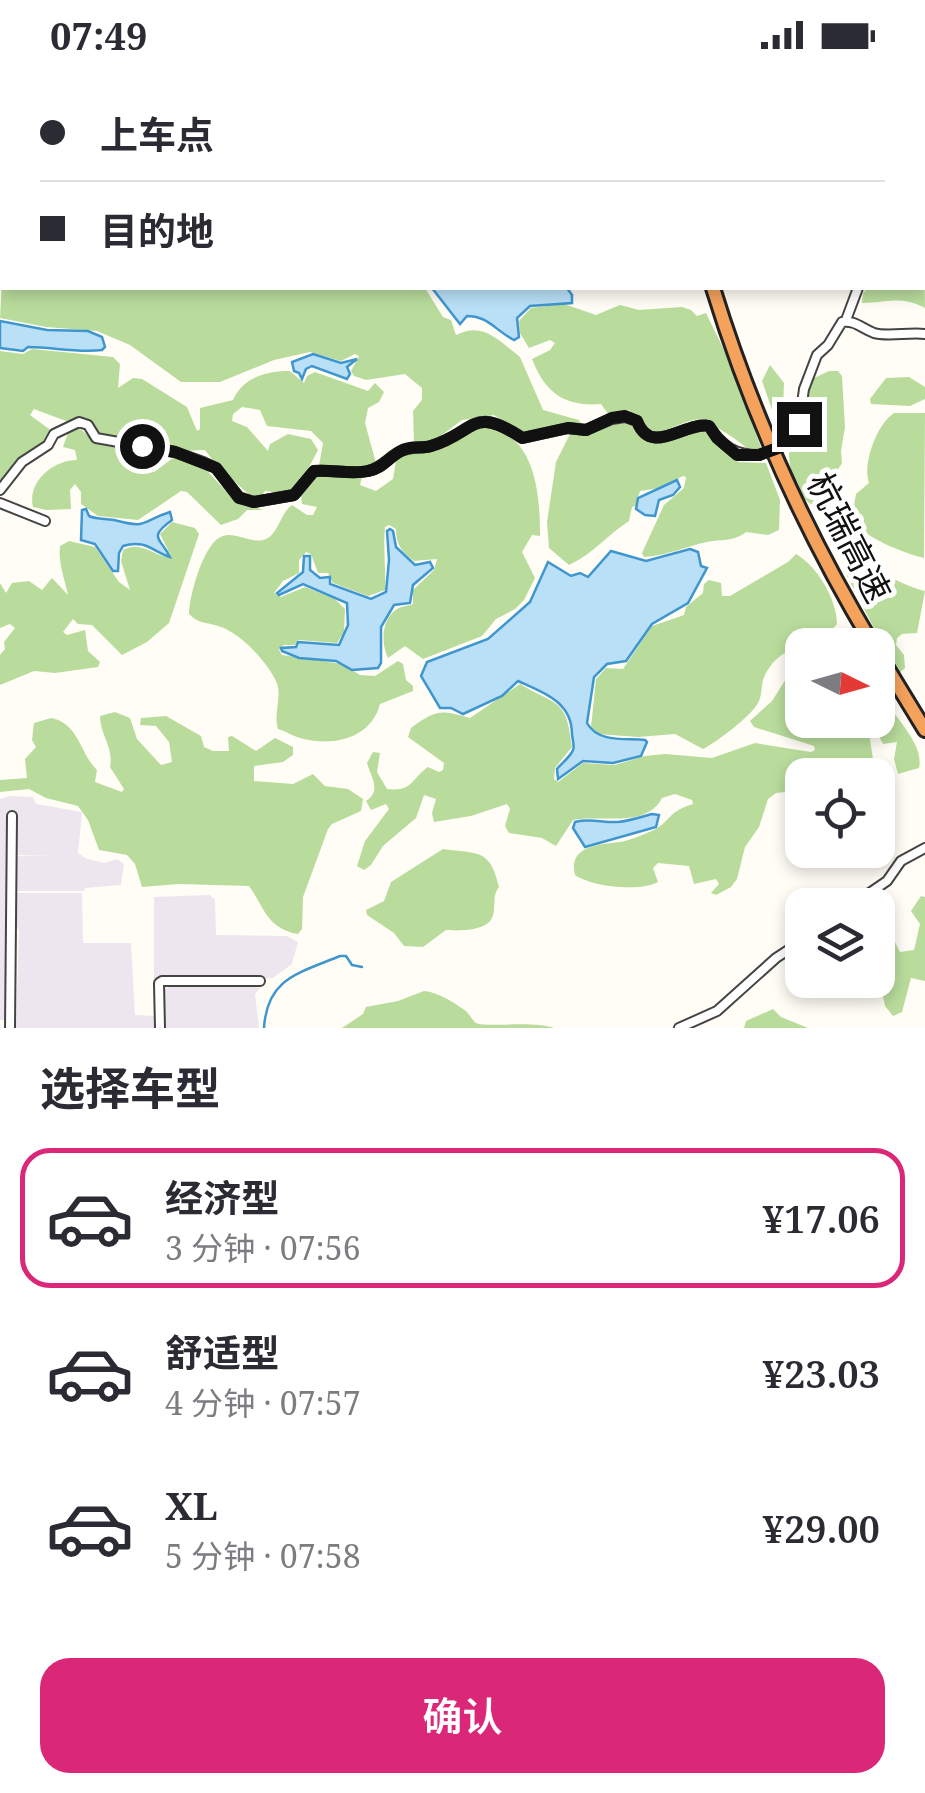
<!DOCTYPE html>
<html lang="zh">
<head>
<meta charset="utf-8">
<style>
	body { margin:0; font-family:"Noto Serif","Noto Sans SC",serif; background:#f2f2f3; color:#2b2b33; height:100vh; display:flex; flex-direction:column; font-size:38px; white-space:nowrap }
	* { box-sizing:border-box; margin:0 }
	p { font-size:32px; color:#7c7c81 }
	.icon { flex:none; width:55px; height:55px; fill:none; stroke:currentColor; stroke-width:2; stroke-linecap:round; stroke-linejoin:round }
	.map { position:relative; height:958px; overflow:hidden }
	.sheet { display:flex; flex-direction:column; background:#fff; flex:1 }
	.sheet>* { flex:none }
	.banner { position:absolute; left:0px; top:0px; width:925px; height:220px; box-shadow:0 5px 15px #0003; display:grid; align-content:center; height:220px; padding:0 40px; background:#fff }
	.needle { width:65px; rotate:95deg }
	.tools { position:absolute; left:785px; top:558px; display:grid; gap:20px }
	.tools a { display:grid; place-items:center; width:110px; height:110px; border-radius:20px; background:#fff; box-shadow:0 5px 15px #0003; font-size:50px }
	.end { position:absolute; width:45px; height:45px; margin:-22px; border:12px solid #111; background:#fff; box-shadow:0 0 0 5px #fff }
	.from { border-radius:50% }
	.banner b { display:flex; align-items:center; gap:35px; height:95px; font-size:38px }
	.banner b+b { border-top:2px solid #e1e1e2 }
	.banner i { width:25px; height:25px; background:#2b2b33 }
	ul { padding:0; list-style:none }
	li { display:flex; align-items:center; gap:30px; height:140px; margin:0 20px 15px; padding:0 20px; border:5px solid transparent; border-radius:30px }
	li div { flex:1 }
	li b { display:block; font-size:38px }
	li em { font-style:normal; font-weight:600 }
	li.on { border-color:#db2777 }
	li>.icon { width:90px; height:90px; stroke-width:1.5 }
	h2 { padding:0 40px; font-size:45px; line-height:120px }
	.primary-button { display:flex; gap:20px; margin-top:auto; padding:20px 40px }
	.primary-button a { flex:1; height:115px; border-radius:30px; background:#db2777; color:#fff; font-size:40px; font-weight:600; line-height:115px; text-align:center }
	.status { display:flex; justify-content:space-between; align-items:center; height:70px; padding:0 50px; background:#fff; direction:ltr }
	.status svg { height:28px; fill:currentColor }
	.map>svg:first-child { display:block }
	.industrial { fill:#eee6ef }
	.forest { fill:#b9dc9c }
	.water { fill:#b9e0f7; stroke:#3f96cf; stroke-width:2.5 }
	.lines { fill:none; stroke-linecap:round; stroke-linejoin:round }
	.stream { stroke:#3f96cf; stroke-width:2.5 }
	.minor-casing { stroke:#444; stroke-width:12 }
	.highway-casing { stroke:#222; stroke-width:18 }
	.minor { stroke:#fff; stroke-width:8 }
	.highway { stroke:#f5a25d; stroke-width:12 }
	.minor-bridge-casing { stroke:#444; stroke-width:12; stroke-linecap:butt }
	.minor-bridge { stroke:#fff; stroke-width:8 }
	.route { stroke:#111; stroke-width:12 }
	.labels { text-anchor:middle; dominant-baseline:central; stroke-width:10; stroke-linejoin:round; paint-order:stroke }
	.street-label { font-size:35px; fill:#111; stroke:#fff }
</style>
</head>
<body>
<div class="status"><b>07:49</b><svg viewBox="0 0 49 12"><path d="M0 12V9h3v3zM5 12V6h3v6zM10 12V3h3v9zM15 12V0h3v12zM26 1h20v11H26zM47 4h2v5h-2z"/></svg></div>
<div class="map">
<svg width="925" height="958" viewBox="0 0 925 958">
	<rect width="100%" height="100%" fill="#fffdf5"/>
	<g class="industrial">
		<polygon points="9,726 33,727 36,734 82,742 78,783 87,789 104,793 117,789 124,794 121,815 85,818 84,821 14,821 15,786 56,786 10,785 8,950 0,950 0,729"/>
		<polygon points="15,823 82,823 83,873 131,873 135,945 156,946 156,958 16,958 19,860 15,856"/>
		<polygon points="209,825 215,829 216,865 287,866 298,872 292,894 273,908 154,908 154,827"/>
		<polygon points="218,913 262,916 255,924 259,958 165,958 165,919 171,916"/>
	</g>
	<g class="forest">
		<polygon points="359,0 644,0 645,2 354,2"/>
		<path d="M923,93l2,145c-25,-13 -38,-5 -63,-5l1,-10 5,-5h54z"/>
		<path d="M2,209v9h423l18,29 8,3 5,15c27,-14 42,5 64,22l23,53 36,10 3,5 -62,7 -26,-17 -32,5 -28,21 -20,2 -1,-32 9,-11v-12l-17,-14 -39,6 -12,-4 -3,-5 8,-15 -4,-2 -14,7 -31,-9 -36,8 -54,22h-39l-51,-37 -33,-14 -51,-4 -46,-9z"/>
		<path d="M564,234l32,11 24,-10 19,5 43,-3 9,3 6,6 9,-3 20,41 36,96 -11,2c-14,-14 -30,-21 -46,-33 -21,-1 -34,14 -57,13l-19,-22 -20,5 -8,-11c-36,3 -56,-11 -69,-45l18,-9 5,-7 -5,-3 -21,8 -9,-15 -1,-12 12,-13z"/>
		<path d="M32,279l81,8 7,7 -2,24 15,-10 9,1 45,28 10,24 3,-2v-21l33,-8c10,-23 34,-29 57,-29l14,12 3,-7 8,-4 53,19 7,-8 9,9 -5,10 -11,6 -3,15 11,40 -6,4 -51,-1 4,-23 -12,-12 -44,-5 -7,-16 -18,-3 -9,7 -1,7 15,6 21,24 2,-7 18,-10 23,5 7,11 -20,38 -16,5 -17,-2 -5,7h-7l-35,-31 -13,-17 -23,1 -40,-10 -39,-4 -23,-18 -14,2 -32,-12 -4,6 19,14 2,7 -51,48v-133l23,3z"/>
		<polygon points="770,295 784,313 783,339 776,351 762,311"/>
		<path d="M829,301h9l4,5 3,51 -4,24 1,12c-10,14 -9,36 -23,44 -21,-4 -30,-35 -30,-54l28,-37 -10,-19 5,-18z"/>
		<polygon points="909,307 925,317 925,329 910,336 871,334 870,329 886,308"/>
		<path d="M894,343h31l-1,145c-17,-4 -65,-21 -70,-40 -2,-7 1,-17 2,-24l13,-11c-7,-19 8,-59 25,-70z"/>
		<path d="M625,350c10,4 11,9 19,16 20,14 38,-4 58,-7l36,33 28,1 14,37 -1,30 -11,5 -22,-3c-13,10 -24,7 -39,10 -21,4 -40,14 -63,15l-2,-4 22,-48 20,-17 2,-11 -3,-1 -23,12 -20,3 -5,15 -3,1 -3,14c-22,14 -36,33 -60,44l-20,-17 -2,-26 9,-60 14,-28 18,1z"/>
		<path d="M488,356c48,12 52,68 52,110l-8,-1 -10,17 13,26 -11,22 -9,9 -19,10 -14,17 -59,23 -18,-13 -17,12c-7,-14 -7,-39 9,-49 5,-3 11,-3 16,-5v-14l21,-20 3,-11 -23,2c-12,-9 -18,-16 -18,-32l-7,-4 -4,2c-2,21 1,42 0,63l-17,6 -35,-13 -5,-10h-10l-7,-19 -5,-2 -7,8v13l-16,8 -9,12 7,4 24,-10 30,12 10,10 -1,23 -7,11 -39,-3 -3,5h-11l-5,5 3,5 60,9 18,11 15,1 23,-15 5,3 3,16 7,6v5l-33,13c-9,35 -48,43 -80,34 -8,-2 -14,-7 -22,-9 -5,-16 5,-34 -2,-48 -9,-19 -36,-49 -58,-55 -12,-4 -19,-2 -29,-12 0,-18 15,-73 34,-78 12,-4 27,7 40,4 15,-3 17,-27 29,-35l15,10h6l4,-8 -15,-3 -1,-9 18,-23 38,3 5,2 -2,8 16,6 17,-12 3,-19 4,-4 32,-6 39,-21z"/>
		<path d="M78,357l16,14 47,11 1,12 12,8 19,-14 28,6 32,35 30,11h-16l-9,9 -17,6 -34,-33 -6,-1 -43,29 -40,-4 -17,-12v-12l-6,-8 -5,6 1,19 -25,1 -13,-3c-6,-25 20,-47 44,-47l-2,-10 -12,-3 5,-14z"/>
		<path d="M172,452l23,6 4,6 -30,89 -22,19 -25,13 -30,-30 -14,-1 -5,-5 -10,13 4,3 18,-5 3,21 12,11 -2,5 -43,6 -21,-2 -34,14v-30l5,-6 -1,-7 11,-14 -5,-4 -10,4v-45l6,10 6,-10 17,-2 13,9 10,-12 16,17c-3,-16 -10,-31 -8,-49l9,-5 26,6 24,35 11,8 -9,-29 2,-11c20,-10 30,7 49,8l-12,-24z"/>
		<path d="M796,484c21,12 41,45 41,70l-17,19c-25,1 -48,12 -57,37 -2,7 -1,16 -5,23 -7,13 -41,39 -55,46l-28,-15 -37,3 -40,-3 -7,-7 5,-48 10,-11 17,1 29,-43 32,-11 2,-8 17,-14 1,-9 5,-4 12,3 1,13h8l58,-34z"/>
		<path d="M846,493c28,1 52,22 79,28l-8,42 -15,1 -5,4 -1,7 8,10 1,13 -7,6 -52,-100z"/>
		<path d="M802,591v59h76v-32c11,25 47,54 41,80l-21,6 -4,-15 3,-17 -14,2 -12,-24 -4,1 6,38 12,16v11l-7,4v-15h-76v15l-26,3 -8,6 -9,28 -14,20 -8,32 -6,8 -15,8 -5,-2 8,-9 -3,-5 -22,5 -5,-18 -31,-3 -5,5 5,14c-18,10 -66,5 -83,-7 -8,-32 30,-30 50,-34 8,-2 22,-8 29,-11 17,-9 13,-18 39,-26l-1,-4 -17,-6 -13,4c-16,31 -61,16 -89,22l-17,26 -14,-8 -33,-5 -4,-7 5,-17 -3,-5 -36,12 -37,6 -2,-9 4,-14 -12,-4 -8,23 -33,28 -12,19 -7,5 -7,-4 8,-25 24,-32 -3,-5 -15,6 -5,-9c16,-11 5,-23 1,-38l6,-11 7,1 -3,19 10,17c26,3 24,-10 41,-22l11,5 4,-2 1,-7 -36,-26 3,-9c26,-19 30,-18 59,-10l50,-34c38,23 46,13 52,63l-17,21 -1,11 4,3 25,-19 32,2 30,-9 20,-2 47,4 43,-15 56,9 4,-2 -1,-4 -60,-19 -4,-6 22,-20 21,-33z"/>
		<path d="M115,642l15,6 7,21 24,26 11,-3 -3,-20 -13,-16 -16,-1 1,-7 25,-2 35,20 3,11 9,4h16l-1,-14 4,-1 24,15 19,-13 18,9v8l-10,7 -29,4v15l39,3 20,-10 12,12 23,3 15,10 -2,12 -29,13 -4,5 -25,68 -1,32 -4,5c-32,-6 -33,-26 -49,-48l-70,-2 -37,3 -7,-23 -8,-9 -28,-5 -11,-30 -10,-14 -32,-8 -17,-9 -29,3v-12l27,-2 -2,-19 11,-12 -4,-7 2,-17 17,-5c28,5 29,36 46,52l-2,12 27,10 2,-3 -14,-22c4,-20 -10,-32 -10,-51z"/>
		<path d="M443,779c35,5 47,-1 56,38 -8,10 -2,20 -7,31 -6,13 -34,13 -46,12l-23,17 -19,-1 -10,-13 -27,-18 -1,-5 18,-9 7,-19z"/>
		<polygon points="921,826 925,827 925,911 911,908 902,942 893,946 885,936 882,921 872,916 872,910 878,910 878,874 895,872 900,882 914,880 920,854 911,841"/>
		<path d="M424,921c14,1 31,12 42,20 4,4 6,9 10,12 11,5 56,-3 78,5h-212l21,-14 3,-7 32,-6z"/>
		<polygon points="773,939 781,947 808,958 744,958 746,951"/>
	</g>
	<g class="water">
		<path d="M432,218h135l5,7v8l-42,3 -13,12 2,19 -5,3c-18,-9 -26,-24 -47,-24l-7,8z"/>
		<path d="M0,251l47,9 41,1 14,6 3,10 -3,3c-26,3 -49,-3 -74,-3l-5,4 -23,-3z"/>
		<polygon points="313,284 341,293 357,289 347,297 350,304 347,309 312,296 306,299 302,309 299,303 294,301 292,292"/>
		<polygon points="677,410 680,417 673,425 659,430 655,446 645,445 636,439 638,428"/>
		<path d="M86,439l3,7c9,4 16,2 25,4 34,9 25,2 56,-8l2,8c-25,18 -11,18 -2,37 -18,-6 -25,-18 -47,-11l-4,7 -1,18h-5l-18,-27 -14,-4 1,-30z"/>
		<polygon points="390,459 393,461 396,477 415,495 430,492 433,498 413,515 410,533 394,535 381,557 381,593 378,598 352,600 336,591 299,588 282,581 281,578 296,577 298,572 339,575 348,555 347,533 303,514 279,525 277,523 303,502 304,486 310,486 310,500 320,508 330,507 330,514 371,529 386,522 389,490 387,461"/>
		<path d="M690,479l8,3 3,14 6,2 -19,35 -36,21 -26,37 -19,3 -13,13 -7,46c11,20 38,15 58,17l2,2 -6,14 -28,7 -30,-2 -25,18 -1,-10c4,-5 14,-13 16,-19 2,-3 -1,-13 -1,-16 0,-33 -30,-42 -54,-53l-16,15 -39,18 -12,-6h-11l-19,-32 6,-14 61,-23 42,-37 18,-40 23,14 9,-3 8,4 23,-26 35,10z"/>
		<path d="M652,744l7,1 -3,12 -71,20 -12,-19 2,-6c16,-4 27,1 43,0 11,-1 23,-5 34,-8z"/>
	</g>
	<g class="lines">
		<g class="stream">
			<polyline points="290,2 292,0"/>
			<polyline points="0,209 2,205"/>
			<path d="M264,958c3,-50 35,-55 76,-72h6l6,9 10,2"/>
		</g>
		<defs>
			<g id="minor">
				<polyline points="119,0 121,2"/>
				<polyline points="173,2 176,0"/>
				<polyline points="922,93 925,91"/>
				<polyline points="846,250 858,218"/>
				<path d="M785,375l14,-21 5,-35 13,-34 11,-10 14,-23c13,-2 19,6 32,11 12,4 36,-1 51,1"/>
				<path d="M0,420l22,-28 26,-17 6,-11 25,-12 9,3 8,13 79,14 28,10 13,6 23,29 14,5 41,-7 20,-24c17,-2 37,4 54,0 14,-3 20,-14 33,-20 10,-5 20,-2 30,-5 45,-14 40,-42 92,-8l45,-10 18,2 26,-11 13,-2 12,4c14,37 48,0 72,5 14,21 26,29 50,29"/>
				<polyline points="0,433 45,451"/>
				<polyline points="852,835 887,811 901,791 925,778"/>
				<polyline points="10,958 12,746"/>
				<polyline points="160,958 159,913 162,911 260,911"/>
				<polyline points="679,958 717,941 776,888 802,871"/>
			</g>
			<g id="highway">
				<polyline points="656,0 656,2"/>
				<path d="M713,218c38,124 93,245 160,357"/>
				<polyline points="878,583 925,660"/>
			</g>
		</defs>
		<use href="#minor" class="minor-casing"/>
		<use href="#highway" class="highway-casing"/>
		<use href="#minor" class="minor"/>
		<use href="#highway" class="highway"/>
		<defs>
			<polyline id="minor-bridge" points="759,385 785,375"/>
		</defs>
		<use href="#minor-bridge" class="minor-bridge-casing"/>
		<use href="#minor-bridge" class="minor-bridge"/>
	</g>
	<g class="lines">
		<path class="route" d="M142,376l33,6 41,16 23,30 15,4 40,-7 20,-24c17,-2 37,4 54,0 14,-2 21,-14 33,-20 10,-6 20,-2 30,-5 45,-13 40,-42 91,-8l46,-10 18,2 26,-12 13,-2 12,5c14,37 48,0 72,5l8,12 20,17h22l27,-10 13,-21"/>
	</g>
	<g class="labels">
		<g class="street-label">
			<text transform="translate(850 467) rotate(63)">杭瑞高速</text>
		</g>
	</g>
</svg>
<div class="tools">
<a><svg class="needle" viewBox="-14 -14 28 28"><path d="M0-13l5 13h-10z" fill="#e53935"/><path d="M0 13l5-13h-10z" fill="#7c7c81"/></svg></a>
<a><svg class="icon" aria-label="locate" viewBox="0 0 24 24"><circle cx="12" cy="12" r="6"/><path d="M12 2v4M12 18v4M2 12h4M18 12h4"/></svg></a>
<a><svg class="icon" aria-label="layers" viewBox="0 0 24 24"><path d="M12 4l9 5-9 5-9-5zM3 14l9 5 9-5"/></svg></a>
</div>
<i class="end from" style="left:142px;top:376px"></i>
<i class="end" style="left:799px;top:354px"></i>
<div class="banner">
<b><i class="from"></i>上车点</b>
<b><i></i>目的地</b>
</div>
</div>
<section class="sheet">
<h2>选择车型</h2>
<ul>
<li class="on"><svg class="icon" aria-label="car" viewBox="0 0 24 24"><path d="M5 17H2v-5l4-1 3-4h7l3 4 3 1v5h-3M9 17h6M6 11h13"/><circle cx="7" cy="17" r="2"/><circle cx="17" cy="17" r="2"/></svg><div><b>经济型</b><p>3 分钟 · 07:56</p></div><em>¥17.06</em></li>
<li><svg class="icon" aria-label="car" viewBox="0 0 24 24"><path d="M5 17H2v-5l4-1 3-4h7l3 4 3 1v5h-3M9 17h6M6 11h13"/><circle cx="7" cy="17" r="2"/><circle cx="17" cy="17" r="2"/></svg><div><b>舒适型</b><p>4 分钟 · 07:57</p></div><em>¥23.03</em></li>
<li><svg class="icon" aria-label="car" viewBox="0 0 24 24"><path d="M5 17H2v-5l4-1 3-4h7l3 4 3 1v5h-3M9 17h6M6 11h13"/><circle cx="7" cy="17" r="2"/><circle cx="17" cy="17" r="2"/></svg><div><b>XL</b><p>5 分钟 · 07:58</p></div><em>¥29.00</em></li>
</ul>
<div class="primary-button"><a>确认</a></div>
</section>
</body>
</html>
